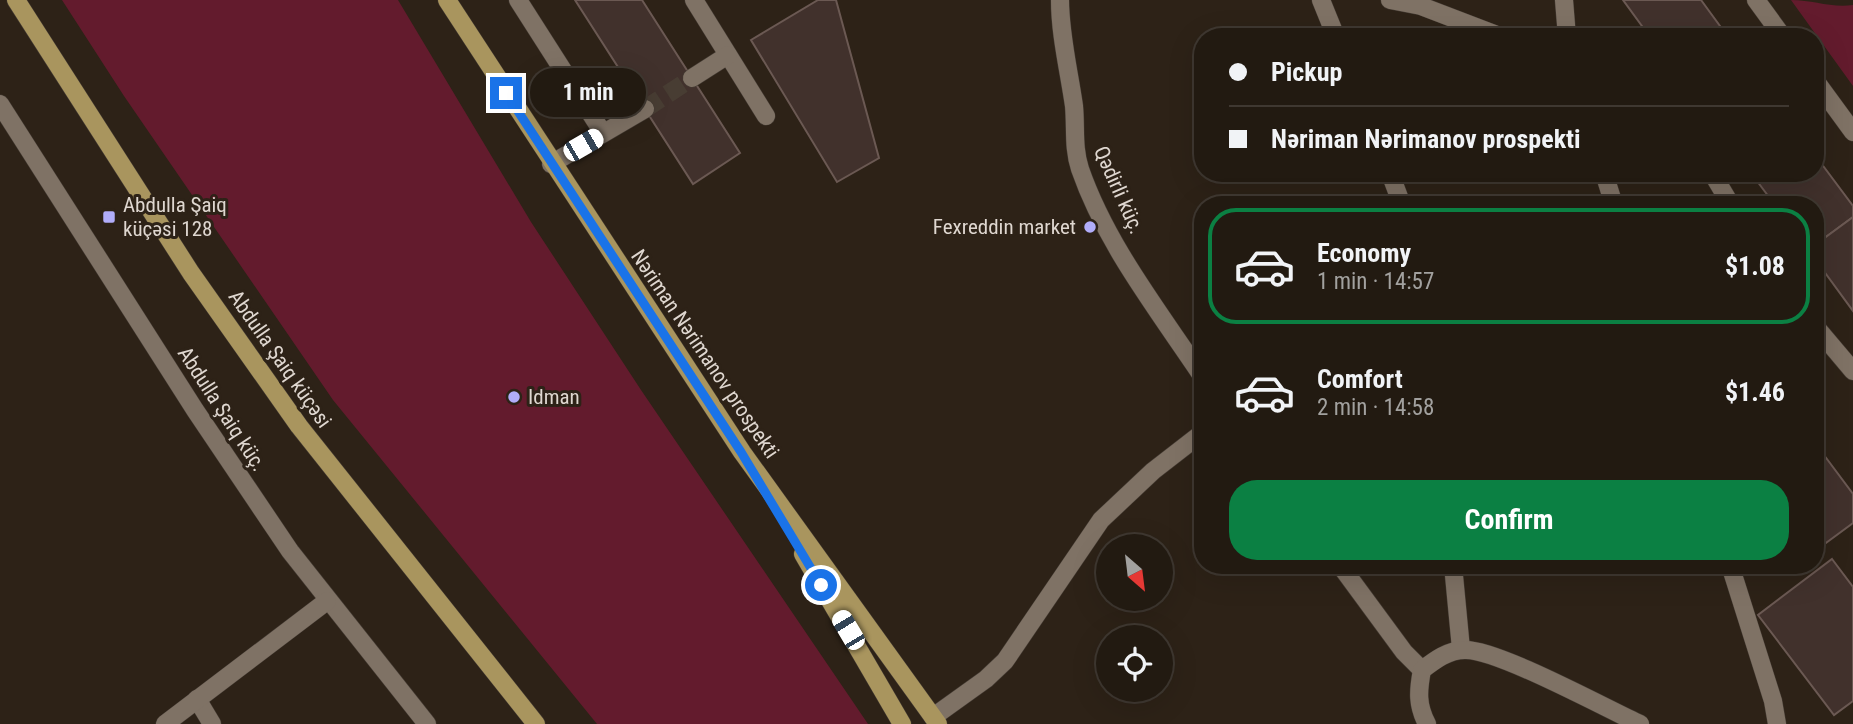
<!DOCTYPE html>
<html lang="en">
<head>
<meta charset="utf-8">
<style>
	body { margin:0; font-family:"Roboto Condensed",sans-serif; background:#2e271f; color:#f1f3f6; height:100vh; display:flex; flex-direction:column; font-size:26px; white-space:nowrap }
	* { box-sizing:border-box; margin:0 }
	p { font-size:23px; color:#a2a19f }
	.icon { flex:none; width:38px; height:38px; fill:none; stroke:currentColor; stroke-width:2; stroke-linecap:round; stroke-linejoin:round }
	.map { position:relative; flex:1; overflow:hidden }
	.drawer { position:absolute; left:1194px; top:196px; width:630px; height:378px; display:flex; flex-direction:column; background:#221a11; border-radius:28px; box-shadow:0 7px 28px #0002,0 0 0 2px #3f3831 }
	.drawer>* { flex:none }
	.hud { position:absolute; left:1194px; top:28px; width:630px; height:154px; border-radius:28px; box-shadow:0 7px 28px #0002,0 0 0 2px #3f3831; display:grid; align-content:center; height:154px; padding:0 35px; background:#221a11 }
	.needle { width:46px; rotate:152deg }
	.controls { position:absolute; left:1096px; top:534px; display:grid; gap:14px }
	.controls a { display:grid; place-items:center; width:77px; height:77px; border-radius:50%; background:#221a11; box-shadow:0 7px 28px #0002,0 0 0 2px #3f3831; font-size:35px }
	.end { position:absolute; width:32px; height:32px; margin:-16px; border:9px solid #1a73e8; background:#fff; box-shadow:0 0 0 4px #fff }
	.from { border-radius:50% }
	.bubble { position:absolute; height:49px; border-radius:24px; background:#221a11; box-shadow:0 7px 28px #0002,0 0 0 2px #3f3831; font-size:23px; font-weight:700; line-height:49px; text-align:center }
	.car { position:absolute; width:21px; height:42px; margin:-21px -10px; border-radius:9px; box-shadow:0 0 5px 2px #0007; background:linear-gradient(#fff 24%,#345 0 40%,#fff 0 76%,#345 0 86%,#fff 0) }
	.hud b { display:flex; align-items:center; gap:24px; height:66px; font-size:26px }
	.hud b+b { border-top:2px solid #3f3831 }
	.hud i { width:18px; height:18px; background:#f1f3f6 }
	ul { padding:12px 0 0; list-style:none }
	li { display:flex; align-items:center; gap:21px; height:116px; margin:0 14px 10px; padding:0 21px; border:4px solid transparent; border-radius:28px }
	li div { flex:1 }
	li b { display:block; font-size:26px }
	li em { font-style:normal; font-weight:700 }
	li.current { border-color:#0b8043 }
	li>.icon { width:63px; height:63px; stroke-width:1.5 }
	.cta { display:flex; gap:14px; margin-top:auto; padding:14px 35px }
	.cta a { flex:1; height:80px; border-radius:28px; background:#0b8043; color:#fff; font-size:28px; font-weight:700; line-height:80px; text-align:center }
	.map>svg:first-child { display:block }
	.green { fill:#631b2d }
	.building { fill:#41312c; stroke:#6b5953; stroke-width:2 }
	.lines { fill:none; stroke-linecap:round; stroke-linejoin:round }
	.minor-tunnel { stroke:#483d33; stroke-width:18; stroke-dasharray:18 9; stroke-linecap:butt }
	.minor-casing { stroke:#453c34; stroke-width:19 }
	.major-casing { stroke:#453c34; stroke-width:19 }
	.minor { stroke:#7f7265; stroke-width:18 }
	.major { stroke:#a9955e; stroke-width:18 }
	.route { stroke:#1a73e8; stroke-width:9 }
	.poi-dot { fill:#b1adfa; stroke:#2d2217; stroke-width:2.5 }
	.labels { text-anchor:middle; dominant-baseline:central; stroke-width:6; stroke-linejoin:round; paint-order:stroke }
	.street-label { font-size:21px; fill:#dfd7d0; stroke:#2d2217 }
	.poi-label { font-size:21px; fill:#dfd7d0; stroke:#2d2217; text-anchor:start }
</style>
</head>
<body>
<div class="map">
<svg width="1853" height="724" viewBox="0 0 1853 724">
	<rect width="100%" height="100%" fill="#2d2217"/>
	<g class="green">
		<polygon points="62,0 398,0 531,222 641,390 868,724 597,724 333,400 124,96"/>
		<path d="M1791,0c22,0 40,8 62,5v81z"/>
	</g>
	<g class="building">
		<polygon points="575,0 642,0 740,153 693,184"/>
		<polygon points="818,0 836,0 879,158 837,182 751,40"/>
		<polygon points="1623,0 1701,0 1728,37 1650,37"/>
		<polygon points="1815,155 1853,206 1853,217 1815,245 1815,205 1775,205 1751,173 1815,173"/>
		<polygon points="1853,217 1853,311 1815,259 1815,245"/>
		<polygon points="1815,443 1853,494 1853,523 1815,551"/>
		<polygon points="1832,559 1853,587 1853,701 1834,715 1758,615"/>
	</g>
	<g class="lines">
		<polyline class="minor-tunnel" points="645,109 692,78"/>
		<defs>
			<g id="minor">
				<polyline points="518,0 603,133"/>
				<polyline points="694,0 766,116"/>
				<path d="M1060,0c0,35 9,71 14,106 2,22 -1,42 6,63 26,75 78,141 122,207"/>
				<polyline points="1321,0 1336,37"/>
				<polyline points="1390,0 1421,6 1502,37"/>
				<polyline points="1564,0 1567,37"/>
				<polyline points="1756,0 1783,37"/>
				<polyline points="692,78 728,55"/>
				<polyline points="1815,80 1853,132"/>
				<polyline points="0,104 195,410 290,551 427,724"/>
				<polyline points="551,164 645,109"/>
				<polyline points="1390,173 1402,205"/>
				<polyline points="1604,173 1614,205"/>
				<polyline points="1712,173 1731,205"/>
				<polyline points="1815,326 1853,371"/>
				<polyline points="1340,565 1404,652 1422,670"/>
				<polyline points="1453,565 1461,649"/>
				<polyline points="1730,565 1773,701 1777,724"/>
				<polyline points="197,699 212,724"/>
				<polyline points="933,717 986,679 1005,661 1101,520 1153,471 1202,433"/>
				<polyline points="165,724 327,601"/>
				<path d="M1427,724c-10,-19 -9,-33 -5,-54 13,-10 26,-20 43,-20 32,-1 140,58 175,74"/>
			</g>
			<g id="major">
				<polyline points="16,0 191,273 299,426 536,724"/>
				<polyline points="447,0 742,452 938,724"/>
				<polyline points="803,554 902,724"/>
			</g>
		</defs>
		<use href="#minor" class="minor-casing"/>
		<use href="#major" class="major-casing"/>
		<use href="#minor" class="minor"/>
		<use href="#major" class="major"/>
	</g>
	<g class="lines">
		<polyline class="route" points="506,93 741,452 821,585"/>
	</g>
	<g class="poi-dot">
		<rect x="102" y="210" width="14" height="14" rx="3.5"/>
		<circle cx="1090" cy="227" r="7"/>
		<circle cx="514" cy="397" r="7"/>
	</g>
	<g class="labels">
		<g class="street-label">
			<text transform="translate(1119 190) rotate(66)">Qədirli küç.</text>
			<text transform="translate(705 354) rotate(56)">Nəriman Nərimanov prospekti</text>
			<text transform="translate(280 359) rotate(55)">Abdulla Şaiq küçəsi</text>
			<text transform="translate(222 409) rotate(57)">Abdulla Şaiq küç.</text>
		</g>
		<g class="poi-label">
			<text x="123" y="205">Abdulla Şaiq<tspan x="123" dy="24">küçəsi 128</tspan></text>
			<text x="1076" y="227" text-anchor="end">Fexreddin market</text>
			<text x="528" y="397">Idman</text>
		</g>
	</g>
</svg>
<div class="controls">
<a><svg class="needle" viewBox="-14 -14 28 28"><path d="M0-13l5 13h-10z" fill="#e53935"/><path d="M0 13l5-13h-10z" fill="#a2a19f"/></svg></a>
<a><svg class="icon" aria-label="locate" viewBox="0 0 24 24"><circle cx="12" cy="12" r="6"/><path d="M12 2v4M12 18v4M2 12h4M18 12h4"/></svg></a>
</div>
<i class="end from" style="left:821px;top:585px"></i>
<i class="end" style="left:506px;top:93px"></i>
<div class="bubble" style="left:530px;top:68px;width:116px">1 min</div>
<i class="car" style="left:583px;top:145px;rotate:60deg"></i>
<i class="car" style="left:848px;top:630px;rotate:329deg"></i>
<div class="hud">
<b><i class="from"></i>Pickup</b>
<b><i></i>Nəriman Nərimanov prospekti</b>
</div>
<section class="drawer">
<ul>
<li class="current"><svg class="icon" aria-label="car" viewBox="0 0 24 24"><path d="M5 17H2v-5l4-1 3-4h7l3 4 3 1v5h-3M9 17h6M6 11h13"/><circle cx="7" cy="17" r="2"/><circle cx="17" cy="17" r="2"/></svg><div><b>Economy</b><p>1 min · 14:57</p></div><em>$1.08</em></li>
<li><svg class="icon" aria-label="car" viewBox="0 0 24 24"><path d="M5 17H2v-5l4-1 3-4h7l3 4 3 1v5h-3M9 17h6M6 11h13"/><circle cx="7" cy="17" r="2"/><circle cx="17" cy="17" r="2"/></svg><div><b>Comfort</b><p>2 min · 14:58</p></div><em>$1.46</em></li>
</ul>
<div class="cta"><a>Confirm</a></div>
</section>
</div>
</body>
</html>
